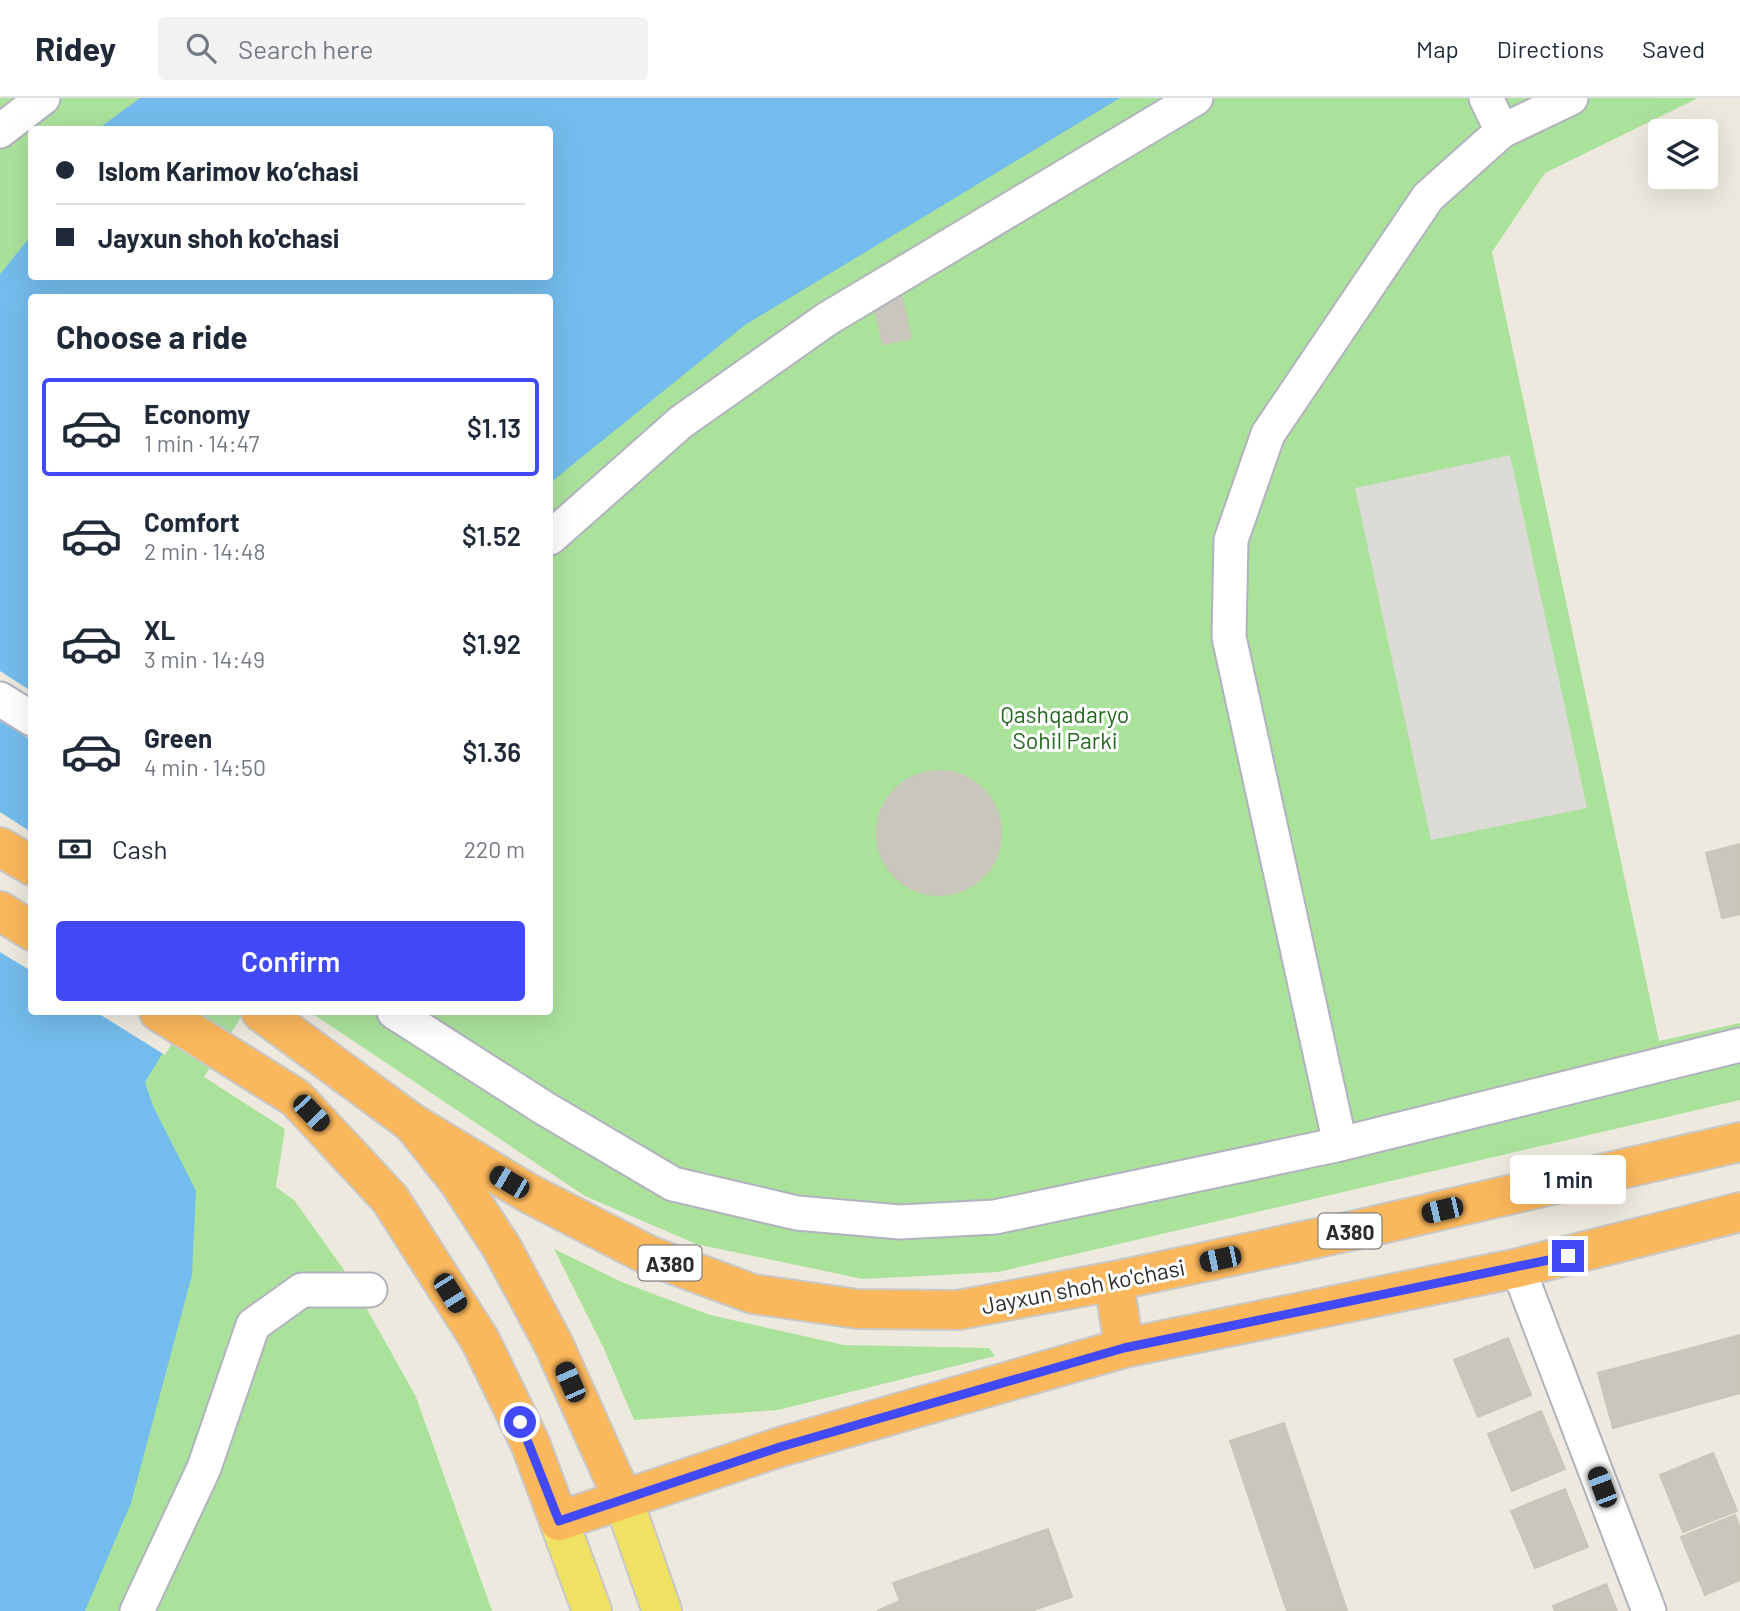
<!DOCTYPE html>
<html lang="en">
<head>
<meta charset="utf-8">
<style>
	body { margin:0; font-family:Barlow,sans-serif; background:#f2f2f3; color:#1f2937; height:100vh; display:flex; flex-direction:column; font-size:26px; white-space:nowrap }
	* { box-sizing:border-box; margin:0 }
	p { font-size:23px; color:#747a83 }
	.icon { flex:none; width:38px; height:38px; fill:none; stroke:currentColor; stroke-width:2; stroke-linecap:round; stroke-linejoin:round }
	.map { position:relative; flex:1; overflow:hidden }
	.details { position:absolute; left:28px; top:196px; width:525px; height:721px; display:flex; flex-direction:column; background:#fff; border-radius:7px; box-shadow:0 7px 28px #0002 }
	.details>* { flex:none }
	.banner { position:absolute; left:28px; top:28px; width:525px; height:154px; border-radius:7px; box-shadow:0 7px 28px #0002; display:grid; align-content:center; height:154px; padding:0 28px; background:#fff }
	.tools { position:absolute; left:1648px; top:21px; display:grid; gap:14px }
	.tools a { display:grid; place-items:center; width:70px; height:70px; border-radius:7px; background:#fff; box-shadow:0 7px 28px #0002; font-size:35px }
	.end { position:absolute; width:32px; height:32px; margin:-16px; border:9px solid #424af7; background:#fff; box-shadow:0 0 0 4px #fff }
	.from { border-radius:50% }
	.bubble { position:absolute; height:49px; border-radius:7px; background:#fff; box-shadow:0 7px 28px #0002; font-size:23px; font-weight:600; line-height:49px; text-align:center }
	.car { position:absolute; width:21px; height:42px; margin:-21px -10px; border-radius:9px; box-shadow:0 0 5px 2px #0007; background:linear-gradient(#222 24%,#8ab4d8 0 40%,#222 0 76%,#8ab4d8 0 86%,#222 0) }
	.banner b { display:flex; align-items:center; gap:24px; height:66px; font-size:26px }
	.banner b+b { border-top:2px solid #e0e1e3 }
	.banner i { width:18px; height:18px; background:#1f2937 }
	ul { padding:0; list-style:none }
	li { display:flex; align-items:center; gap:21px; height:98px; margin:0 14px 10px; padding:0 14px; border:4px solid transparent; border-radius:7px }
	li div { flex:1 }
	li b { display:block; font-size:26px }
	li em { font-style:normal; font-weight:600 }
	li.active { border-color:#424af7 }
	li>.icon { width:63px; height:63px; stroke-width:1.5 }
	h2 { padding:0 28px; font-size:32px; line-height:84px }
	.pay { display:flex; align-items:center; gap:18px; height:77px; padding:0 28px; font-size:26px }
	.pay p { margin-inline-start:auto }
	.cta { display:flex; gap:14px; margin-top:auto; padding:14px 28px }
	.cta a { flex:1; height:80px; border-radius:7px; background:#424af7; color:#fff; font-size:28px; font-weight:600; line-height:80px; text-align:center }
	header { display:flex; align-items:center; gap:42px; box-sizing:border-box; height:98px; padding:0 35px; background:#fff; border-bottom:2px solid #e0e1e3 }
	header strong { font-size:33px }
	nav { display:flex; gap:38px; margin-inline-start:auto; font-size:24px }
	.search { width:490px; height:63px; background:#f2f2f3; display:flex; align-items:center; gap:18px; box-sizing:border-box; padding:0 24px; border-radius:7px; color:#747a83; font-size:26px }
	.map>svg:first-child { display:block }
	.green { fill:#aae29c; fill-rule:evenodd }
	.plaza { fill:#dddbd5 }
	.water { fill:#74bced }
	.pier { fill:#ede9de }
	.building { fill:#c9c7bd; stroke:#c9c5b8; stroke-width:2 }
	.lines { fill:none; stroke-linecap:round; stroke-linejoin:round }
	.street-casing { stroke:#b2b2bf; stroke-width:37 }
	.primary-casing { stroke:#c8c8c8; stroke-width:42 }
	.highway-casing { stroke:#c8c8c8; stroke-width:42 }
	.street { stroke:#fff; stroke-width:33 }
	.primary { stroke:#efe162; stroke-width:38 }
	.highway { stroke:#fbb75b; stroke-width:38 }
	.route { stroke:#424af7; stroke-width:9 }
	.labels { text-anchor:middle; dominant-baseline:central; stroke-width:6; stroke-linejoin:round; paint-order:stroke }
	.shield { fill:#fff; stroke:#6b6b6b; stroke-width:2 }
	.shield-label { font-size:21px; font-weight:bold; fill:#2c2c2c }
	.park-label { font-size:23px; fill:#21691c; stroke:#fff }
	.street-label { font-size:23px; fill:#2c2c2c; stroke:#fff }
</style>
</head>
<body>
<header>
<strong>Ridey</strong>
<div class="search"><svg class="icon" aria-label="search" viewBox="0 0 24 24"><circle cx="10" cy="10" r="6"/><path d="M15 15l6 6"/></svg>Search here</div>
<nav><a>Map</a><a>Directions</a><a>Saved</a></nav>
</header>
<div class="map">
<svg width="1740" height="1513" viewBox="0 0 1740 1513">
	<rect width="100%" height="100%" fill="#ede9de"/>
	<g class="green">
		<path d="M0,0h1698l-153,75 -53,79 167,789 81,-18v77l-742,172 -135,7 -167,-35 -111,-48 -275,-184h240v-714h-518v714h212l-40,65 81,52 -9,58 18,13 55,77 67,120 76,214h-492zM32,32h518v146h-518z"/>
		<polygon points="554,1151 624,1185 710,1217 844,1247 989,1250 995,1258 778,1312 634,1322 604,1251"/>
	</g>
	<polygon class="plaza" points="1510,357 1587,710 1431,742 1355,390"/>
	<polygon class="water" points="140,0 1120,0 745,227 550,385 550,200 32,200 32,914 188,914 145,984 153,1008 196,1093 192,1177 131,1405 85,1513 0,1513 0,176 31,138 32,178 550,178 550,32 98,31"/>
	<g class="pier">
		<polygon points="0,573 31,593 31,642 0,623"/>
		<polygon points="0,714 31,734 31,873 0,854"/>
		<polygon points="96,914 191,914 165,957"/>
	</g>
	<g class="building">
		<polygon points="901,196 911,240 883,246 873,202"/>
		<circle cx="939" cy="735" r="62"/>
		<polygon points="1740,746 1740,816 1722,820 1706,755"/>
		<polygon points="1740,1237 1740,1295 1613,1330 1598,1275"/>
		<polygon points="1508,1240 1531,1297 1478,1319 1454,1262"/>
		<polygon points="1541,1313 1565,1371 1512,1393 1488,1336"/>
		<polygon points="1284,1325 1347,1513 1287,1513 1230,1343"/>
		<polygon points="1713,1355 1737,1413 1683,1434 1660,1377"/>
		<polygon points="1565,1391 1588,1449 1535,1470 1511,1413"/>
		<polygon points="1735,1417 1740,1430 1740,1482 1705,1497 1681,1439"/>
		<polygon points="1048,1431 1072,1499 1031,1513 877,1513 900,1503 893,1485"/>
		<polygon points="1606,1486 1617,1513 1555,1513 1553,1508"/>
	</g>
	<g class="lines">
		<defs>
			<g id="street">
				<polyline points="1486,0 1502,33"/>
				<polyline points="0,33 43,0"/>
				<polyline points="550,440 681,324 827,221 1196,0"/>
				<polyline points="0,601 32,621"/>
				<polyline points="394,914 544,1010 673,1086 797,1115 900,1124 995,1119 1336,1047 1740,947"/>
				<polyline points="1340,1046 1229,539 1231,442 1268,336 1428,99 1502,33 1571,0"/>
				<polyline points="1518,1170 1649,1513"/>
				<polyline points="137,1513 204,1370 253,1227 302,1192 370,1192"/>
			</g>
			<g id="primary">
				<polyline points="623,1401 662,1513"/>
				<polyline points="559,1423 592,1513"/>
			</g>
			<g id="highway">
				<polyline points="0,749 32,768"/>
				<polyline points="0,813 32,833"/>
				<polyline points="159,914 296,1000 390,1101 480,1242 530,1345 559,1423 780,1349 1124,1250 1518,1170 1740,1114"/>
				<polyline points="261,914 412,1025 459,1084 502,1150 553,1245 623,1401"/>
				<polyline points="412,1025 528,1095 648,1157 753,1196 858,1211 958,1212 1114,1183 1360,1131 1740,1044"/>
				<polyline points="1114,1183 1124,1250"/>
			</g>
		</defs>
		<use href="#street" class="street-casing"/>
		<use href="#primary" class="primary-casing"/>
		<use href="#highway" class="highway-casing"/>
		<use href="#street" class="street"/>
		<use href="#primary" class="primary"/>
		<use href="#highway" class="highway"/>
	</g>
	<g class="lines">
		<polyline class="route" points="520,1324 559,1423 780,1349 1124,1250 1568,1158"/>
	</g>
	<g class="labels">
		<g class="shield">
			<rect x="1318.5" y="1115.5" width="63" height="35" rx="5"/>
			<rect x="638.5" y="1147.5" width="63" height="35" rx="5"/>
		</g>
		<g class="shield-label">
			<text x="1350" y="1133">A380</text>
			<text x="670" y="1165">A380</text>
		</g>
		<g class="park-label">
			<text x="1065" y="616">Qashqadaryo<tspan x="1065" dy="26">Sohil Parki</tspan></text>
		</g>
		<g class="street-label">
			<text transform="translate(1083 1188) rotate(-11)">Jayxun shoh ko'chasi</text>
		</g>
	</g>
</svg>
<div class="tools">
<a><svg class="icon" aria-label="layers" viewBox="0 0 24 24"><path d="M12 4l9 5-9 5-9-5zM3 14l9 5 9-5"/></svg></a>
</div>
<i class="end from" style="left:520px;top:1324px"></i>
<i class="end" style="left:1568px;top:1158px"></i>
<div class="bubble" style="left:1510px;top:1057px;width:116px">1 min</div>
<i class="car" style="left:311px;top:1015px;rotate:136deg"></i>
<i class="car" style="left:509px;top:1084px;rotate:300deg"></i>
<i class="car" style="left:1442px;top:1112px;rotate:257deg"></i>
<i class="car" style="left:1220px;top:1161px;rotate:258deg"></i>
<i class="car" style="left:450px;top:1195px;rotate:148deg"></i>
<i class="car" style="left:570px;top:1284px;rotate:336deg"></i>
<i class="car" style="left:1602px;top:1389px;rotate:339deg"></i>
<div class="banner">
<b><i class="from"></i>Islom Karimov ko‘chasi</b>
<b><i></i>Jayxun shoh ko'chasi</b>
</div>
<section class="details">
<h2>Choose a ride</h2>
<ul>
<li class="active"><svg class="icon" aria-label="car" viewBox="0 0 24 24"><path d="M5 17H2v-5l4-1 3-4h7l3 4 3 1v5h-3M9 17h6M6 11h13"/><circle cx="7" cy="17" r="2"/><circle cx="17" cy="17" r="2"/></svg><div><b>Economy</b><p>1 min · 14:47</p></div><em>$1.13</em></li>
<li><svg class="icon" aria-label="car" viewBox="0 0 24 24"><path d="M5 17H2v-5l4-1 3-4h7l3 4 3 1v5h-3M9 17h6M6 11h13"/><circle cx="7" cy="17" r="2"/><circle cx="17" cy="17" r="2"/></svg><div><b>Comfort</b><p>2 min · 14:48</p></div><em>$1.52</em></li>
<li><svg class="icon" aria-label="car" viewBox="0 0 24 24"><path d="M5 17H2v-5l4-1 3-4h7l3 4 3 1v5h-3M9 17h6M6 11h13"/><circle cx="7" cy="17" r="2"/><circle cx="17" cy="17" r="2"/></svg><div><b>XL</b><p>3 min · 14:49</p></div><em>$1.92</em></li>
<li><svg class="icon" aria-label="car" viewBox="0 0 24 24"><path d="M5 17H2v-5l4-1 3-4h7l3 4 3 1v5h-3M9 17h6M6 11h13"/><circle cx="7" cy="17" r="2"/><circle cx="17" cy="17" r="2"/></svg><div><b>Green</b><p>4 min · 14:50</p></div><em>$1.36</em></li>
</ul>
<div class="pay"><svg class="icon" aria-label="cash" viewBox="0 0 24 24"><path d="M3 7h18v10H3z"/><circle cx="12" cy="12" r="2"/></svg>Cash<p>220 m</p></div>
<div class="cta"><a>Confirm</a></div>
</section>
</div>
</body>
</html>
